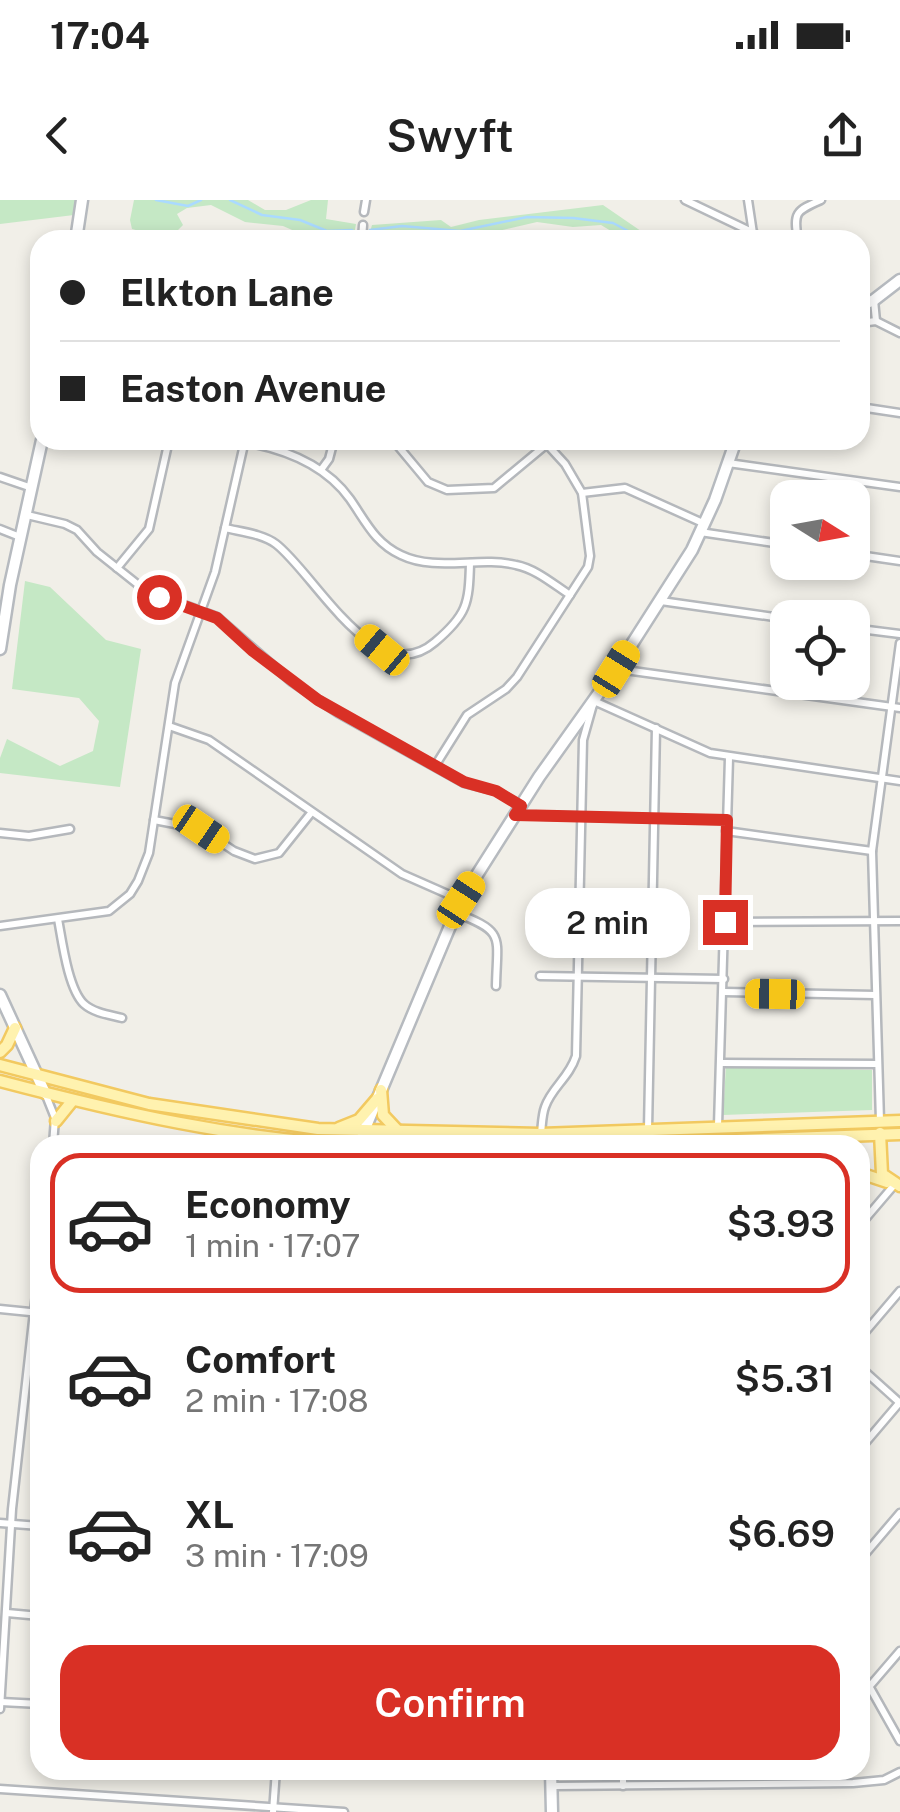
<!DOCTYPE html>
<html lang="en">
<head>
<meta charset="utf-8">
<style>
	body { margin:0; font-family:"Public Sans",sans-serif; background:#f2f2f2; color:#222; height:100vh; display:flex; flex-direction:column; font-size:38px; white-space:nowrap }
	* { box-sizing:border-box; margin:0 }
	p { font-size:32px; color:#767676 }
	.icon { flex:none; width:55px; height:55px; fill:none; stroke:currentColor; stroke-width:2; stroke-linecap:round; stroke-linejoin:round }
	.map { position:relative; flex:1; overflow:hidden }
	.details { position:absolute; left:30px; top:935px; width:840px; height:645px; display:flex; flex-direction:column; background:#fff; border-radius:30px; box-shadow:0 5px 15px #0003 }
	.details>* { flex:none }
	.top-card { position:absolute; left:30px; top:30px; width:840px; height:220px; border-radius:30px; box-shadow:0 5px 15px #0003; display:grid; align-content:center; height:220px; padding:0 30px; background:#fff }
	.needle { width:65px; rotate:101deg }
	.controls { position:absolute; left:770px; top:280px; display:grid; gap:20px }
	.controls a { display:grid; place-items:center; width:100px; height:100px; border-radius:20px; background:#fff; box-shadow:0 5px 15px #0003; font-size:50px }
	.end { position:absolute; width:45px; height:45px; margin:-22px; border:12px solid #d93025; background:#fff; box-shadow:0 0 0 5px #fff }
	.from { border-radius:50% }
	.bubble { position:absolute; height:70px; border-radius:30px; background:#fff; box-shadow:0 5px 15px #0003; font-size:32px; font-weight:600; line-height:70px; text-align:center }
	.car { position:absolute; width:30px; height:60px; margin:-30px -15px; border-radius:12px; box-shadow:0 0 8px 2px #0007; background:linear-gradient(#f5c518 24%,#345 0 40%,#f5c518 0 76%,#345 0 86%,#f5c518 0) }
	.top-card b { display:flex; align-items:center; gap:35px; height:95px; font-size:38px }
	.top-card b+b { border-top:2px solid #e0e0e0 }
	.top-card i { width:25px; height:25px; background:#222 }
	ul { padding:18px 0 0; list-style:none }
	li { display:flex; align-items:center; gap:30px; height:140px; margin:0 20px 15px; padding:0 10px; border:5px solid transparent; border-radius:30px }
	li div { flex:1 }
	li b { display:block; font-size:38px }
	li em { font-style:normal; font-weight:600 }
	li.on { border-color:#d93025 }
	li>.icon { width:90px; height:90px; stroke-width:1.5 }
	.cta { display:flex; gap:20px; margin-top:auto; padding:20px 30px }
	.cta a { flex:1; height:115px; border-radius:30px; background:#d93025; color:#fff; font-size:40px; font-weight:600; line-height:115px; text-align:center }
	.status { display:flex; justify-content:space-between; align-items:center; height:70px; padding:0 50px; background:#fff; direction:ltr }
	.status svg { height:28px; fill:currentColor }
	header { display:flex; justify-content:space-between; align-items:center; height:130px; padding:0 30px; background:#fff; font-size:45px; font-weight:600 }
	.map>svg:first-child { display:block }
	.green { fill:#c5e8c5 }
	.lines { fill:none; stroke-linecap:round; stroke-linejoin:round }
	.stream { stroke:#aadaff; stroke-width:2.5 }
	.street-casing { stroke:#b5b8bc; stroke-width:11 }
	.secondary-casing { stroke:#b6babf; stroke-width:15 }
	.primary-casing { stroke:#f2c960; stroke-width:15 }
	.street { stroke:#fff; stroke-width:6 }
	.secondary { stroke:#fff; stroke-width:10 }
	.primary { stroke:#fff2af; stroke-width:10 }
	.route { stroke:#d93025; stroke-width:12 }
</style>
</head>
<body>
<div class="status"><b>17:04</b><svg viewBox="0 0 49 12"><path d="M0 12V9h3v3zM5 12V6h3v6zM10 12V3h3v9zM15 12V0h3v12zM26 1h20v11H26zM47 4h2v5h-2z"/></svg></div>
<header><svg class="icon" aria-label="back" viewBox="0 0 24 24"><path d="M15 5l-7 7 7 7"/></svg>Swyft<svg class="icon" aria-label="share" viewBox="0 0 24 24"><path d="M12 15V3M7 8l5-5 5 5M5 13v7h14v-7"/></svg></header>
<div class="map">
<svg width="900" height="1612" viewBox="0 0 900 1612">
	<rect width="100%" height="100%" fill="#f1efe8"/>
	<g class="green">
		<polygon points="0,0 76,0 74,15 0,24"/>
		<polygon points="134,0 248,0 265,10 286,10 311,0 328,0 326,19 356,24 354,35 341,40 315,40 283,26 245,22 211,5 187,8 177,14 183,25 169,39 132,29 130,20"/>
		<polygon points="603,5 654,40 626,40 601,25 573,27 537,22 494,32 456,36 399,30 370,32 372,25 441,20 451,27 479,20"/>
		<polygon points="25,381 50,387 106,440 141,449 120,587 0,573 0,558 7,539 60,566 93,551 99,521 79,498 12,489"/>
		<polygon points="726,866 872,870 872,910 723,915"/>
	</g>
	<g class="lines">
		<g class="stream">
			<polyline points="156,0 188,6 201,0"/>
			<polyline points="230,0 262,15 300,20 327,31 352,30"/>
			<polyline points="370,30 402,26 460,31 527,17 573,18 613,23 645,40"/>
		</g>
		<defs>
			<g id="street">
				<polyline points="685,0 754,33"/>
				<polyline points="748,0 754,40"/>
				<polyline points="364,12 366,0"/>
				<polyline points="362,40 363,25"/>
				<path d="M798,40c-5,-28 -2,-29 23,-40"/>
				<polyline points="874,100 876,121"/>
				<polyline points="860,123 876,121 900,133"/>
				<polyline points="860,207 900,213"/>
				<polyline points="393,240 428,282 447,290 494,288 547,244"/>
				<path d="M244,242c41,7 81,22 106,57 16,23 25,44 51,56 35,17 78,1 115,10 20,4 37,19 54,30"/>
				<polyline points="728,263 900,287"/>
				<polyline points="321,270 329,259 334,240"/>
				<polyline points="0,277 32,288"/>
				<polyline points="582,293 625,288 705,324"/>
				<polyline points="27,315 65,324 77,330 97,352 146,391 217,417 292,482 338,513 464,583 496,591 521,606"/>
				<path d="M225,328c17,4 38,6 51,16 39,30 100,149 159,98 32,-27 34,-38 35,-79"/>
				<polyline points="0,329 20,337"/>
				<polyline points="700,332 788,345"/>
				<polyline points="852,354 900,361"/>
				<polyline points="117,368 149,329 169,240"/>
				<polyline points="661,401 788,419"/>
				<polyline points="852,428 900,434"/>
				<polyline points="618,469 900,508"/>
				<polyline points="169,526 209,540 402,674 461,700"/>
				<polyline points="435,566 467,515 506,489 517,477 588,367 590,356 582,293 565,264 543,240"/>
				<polyline points="517,615 727,620"/>
				<polyline points="154,620 201,629 234,651 255,659 279,653 311,613"/>
				<polyline points="726,631 872,651"/>
				<polyline points="0,633 29,636 70,629"/>
				<path d="M456,713c50,19 41,23 40,73"/>
				<path d="M58,719c4,21 10,70 26,85 10,9 26,11 38,14"/>
				<polyline points="725,722 900,721"/>
				<polyline points="0,726 109,711 130,694 138,681 149,653 175,483 215,372 245,240"/>
				<polyline points="540,776 724,779"/>
				<polyline points="724,792 875,795"/>
				<polyline points="722,863 877,864"/>
				<polyline points="45,893 55,918 53,945"/>
				<polyline points="880,921 872,651 900,443"/>
				<polyline points="718,926 729,558"/>
				<polyline points="648,929 656,528"/>
				<path d="M541,933c1,-8 1,-18 4,-26 7,-20 24,-29 31,-51l7,-316 11,-39 116,52 190,28"/>
				<polyline points="860,1025 895,984"/>
				<polyline points="0,1109 40,1113"/>
				<polyline points="860,1138 900,1091"/>
				<polyline points="860,1167 900,1203"/>
				<polyline points="860,1249 900,1202"/>
				<polyline points="0,1323 40,1326"/>
				<polyline points="860,1360 900,1313"/>
				<polyline points="7,1413 40,1416"/>
				<polyline points="860,1470 900,1541"/>
				<polyline points="860,1491 869,1487 900,1451"/>
				<polyline points="1,1502 40,1504"/>
				<polyline points="0,1509 12,1309 40,1058"/>
				<polyline points="623,1570 623,1586"/>
				<polyline points="553,1586 853,1583 884,1580 900,1572"/>
				<polyline points="0,1589 344,1612"/>
				<polyline points="273,1612 276,1570"/>
			</g>
			<g id="secondary">
				<polyline points="76,40 82,0"/>
				<polyline points="860,106 874,100 900,80"/>
				<polyline points="0,449 10,385 42,240"/>
				<polyline points="0,795 45,893"/>
				<polyline points="541,934 541,945"/>
				<polyline points="361,945 364,931 461,700 539,577 616,469 692,350 715,300 736,240"/>
				<polyline points="551,1570 552,1612"/>
			</g>
			<g id="primary">
				<polyline points="0,852 7,845 15,828"/>
				<polyline points="0,865 149,904 318,929 541,934 900,921"/>
				<path d="M0,881c118,31 238,59 361,64"/>
				<polyline points="381,890 383,915 398,931"/>
				<polyline points="56,921 73,900"/>
				<polyline points="339,928 359,920 377,899"/>
				<polyline points="880,933 882,974 900,986"/>
				<polyline points="602,945 900,934"/>
				<polyline points="860,973 887,982"/>
			</g>
		</defs>
		<use href="#street" class="street-casing"/>
		<use href="#secondary" class="secondary-casing"/>
		<use href="#primary" class="primary-casing"/>
		<use href="#street" class="street"/>
		<use href="#secondary" class="secondary"/>
		<use href="#primary" class="primary"/>
	</g>
	<g class="lines">
		<polyline class="route" points="159,397 217,418 253,451 318,500 464,582 496,591 521,606 515,615 727,620 725,722"/>
	</g>
</svg>
<div class="controls">
<a><svg class="needle" viewBox="-14 -14 28 28"><path d="M0-13l5 13h-10z" fill="#e53935"/><path d="M0 13l5-13h-10z" fill="#767676"/></svg></a>
<a><svg class="icon" aria-label="locate" viewBox="0 0 24 24"><circle cx="12" cy="12" r="6"/><path d="M12 2v4M12 18v4M2 12h4M18 12h4"/></svg></a>
</div>
<i class="end from" style="left:159px;top:397px"></i>
<i class="end" style="left:725px;top:722px"></i>
<div class="bubble" style="left:525px;top:688px;width:165px">2 min</div>
<i class="car" style="left:382px;top:450px;rotate:310deg"></i>
<i class="car" style="left:616px;top:469px;rotate:32deg"></i>
<i class="car" style="left:201px;top:629px;rotate:124deg"></i>
<i class="car" style="left:461px;top:700px;rotate:33deg"></i>
<i class="car" style="left:775px;top:794px;rotate:271deg"></i>
<div class="top-card">
<b><i class="from"></i>Elkton Lane</b>
<b><i></i>Easton Avenue</b>
</div>
<section class="details">
<ul>
<li class="on"><svg class="icon" aria-label="car" viewBox="0 0 24 24"><path d="M5 17H2v-5l4-1 3-4h7l3 4 3 1v5h-3M9 17h6M6 11h13"/><circle cx="7" cy="17" r="2"/><circle cx="17" cy="17" r="2"/></svg><div><b>Economy</b><p>1 min · 17:07</p></div><em>$3.93</em></li>
<li><svg class="icon" aria-label="car" viewBox="0 0 24 24"><path d="M5 17H2v-5l4-1 3-4h7l3 4 3 1v5h-3M9 17h6M6 11h13"/><circle cx="7" cy="17" r="2"/><circle cx="17" cy="17" r="2"/></svg><div><b>Comfort</b><p>2 min · 17:08</p></div><em>$5.31</em></li>
<li><svg class="icon" aria-label="car" viewBox="0 0 24 24"><path d="M5 17H2v-5l4-1 3-4h7l3 4 3 1v5h-3M9 17h6M6 11h13"/><circle cx="7" cy="17" r="2"/><circle cx="17" cy="17" r="2"/></svg><div><b>XL</b><p>3 min · 17:09</p></div><em>$6.69</em></li>
</ul>
<div class="cta"><a>Confirm</a></div>
</section>
</div>
</body>
</html>
